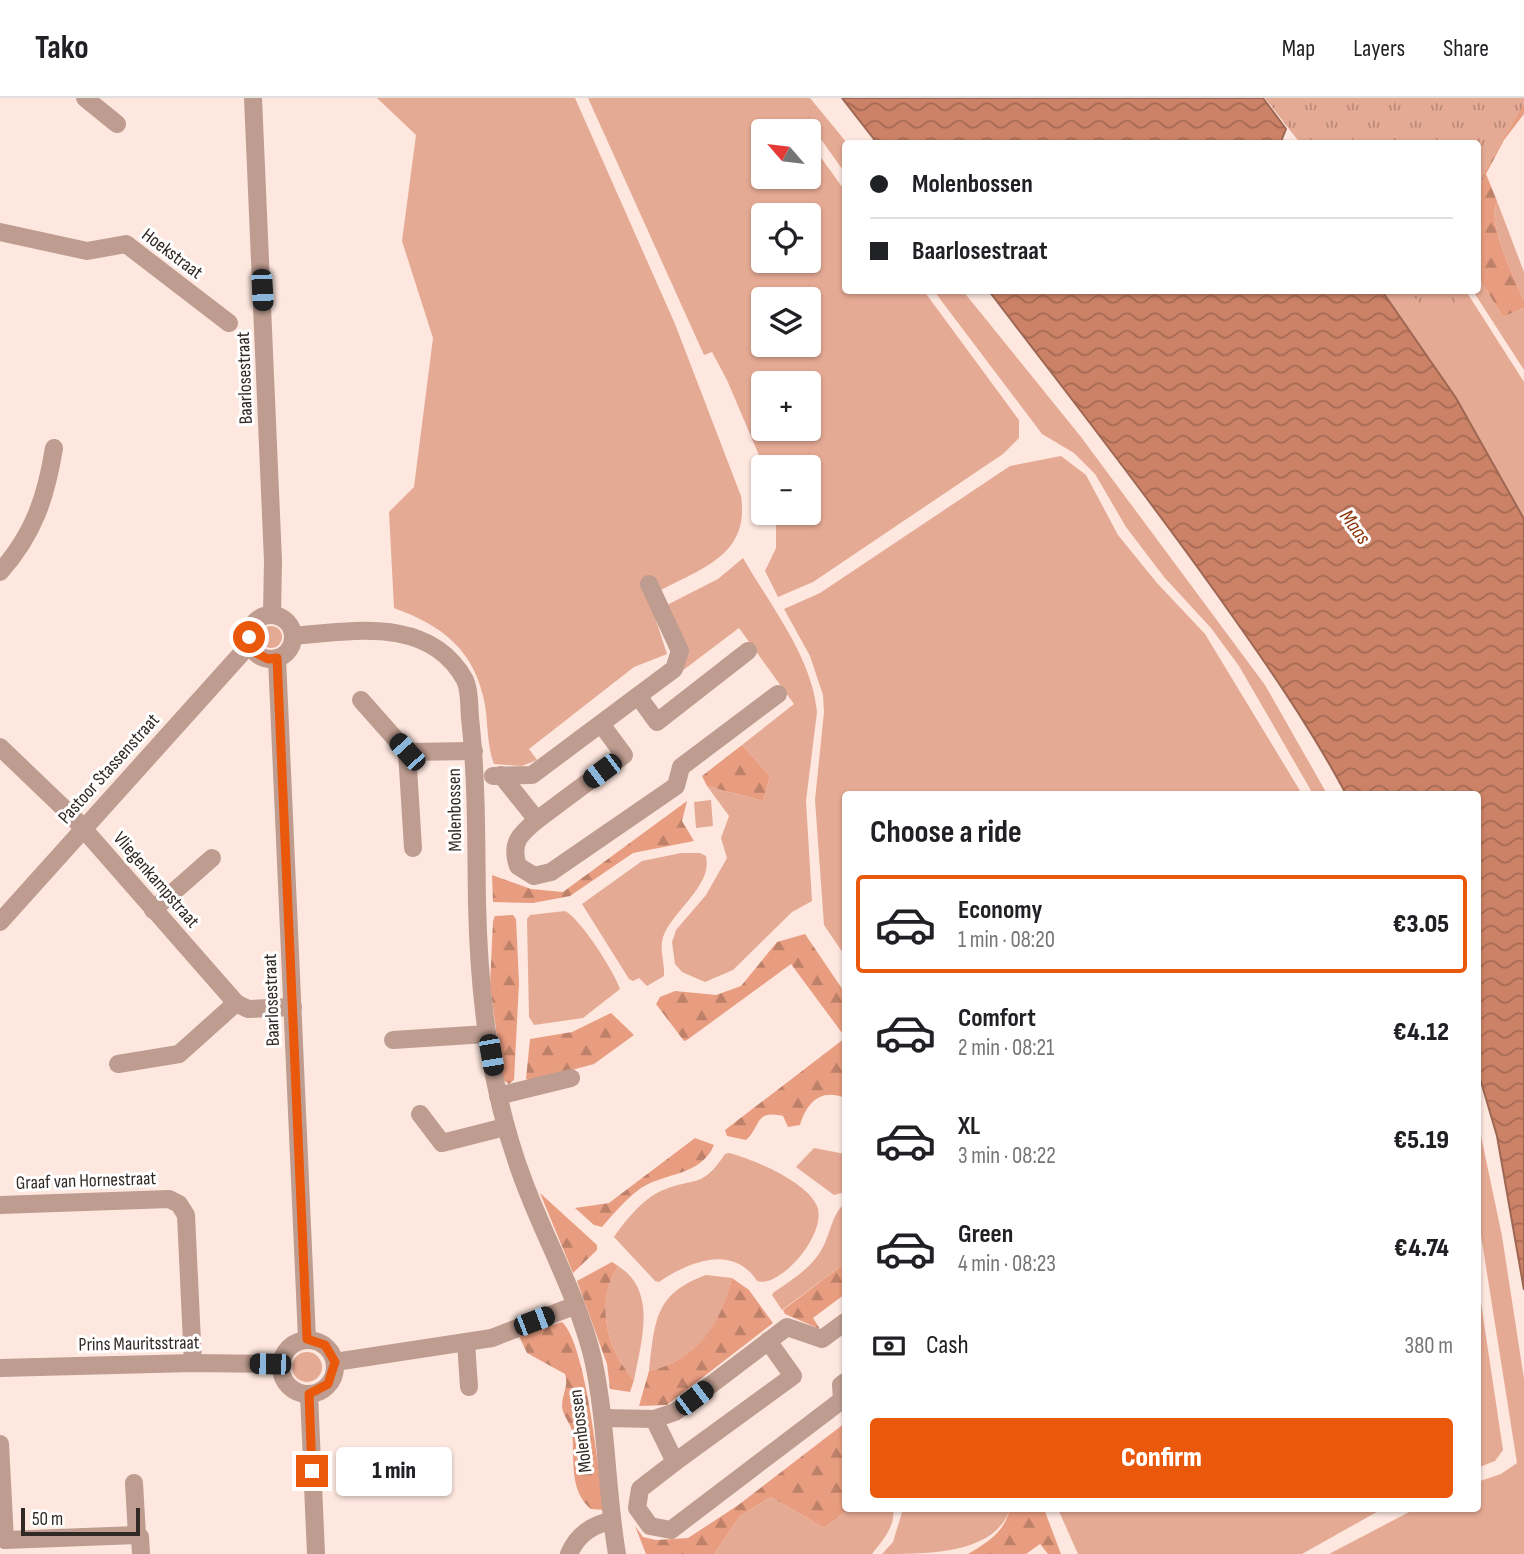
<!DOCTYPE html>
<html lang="en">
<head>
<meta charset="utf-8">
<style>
	body { margin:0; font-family:"Sofia Sans Condensed",sans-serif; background:#f2f2f2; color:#202124; height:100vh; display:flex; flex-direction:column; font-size:26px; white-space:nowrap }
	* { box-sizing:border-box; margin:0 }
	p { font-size:23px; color:#757577 }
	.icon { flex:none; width:38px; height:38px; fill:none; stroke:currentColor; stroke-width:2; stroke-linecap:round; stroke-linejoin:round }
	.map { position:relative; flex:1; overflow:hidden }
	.panel { position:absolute; left:842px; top:693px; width:639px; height:721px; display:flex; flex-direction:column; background:#fff; border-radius:7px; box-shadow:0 2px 5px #0004 }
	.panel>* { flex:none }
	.top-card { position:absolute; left:842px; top:42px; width:639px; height:154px; border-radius:7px; box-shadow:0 2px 5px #0004; display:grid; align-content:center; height:154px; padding:0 28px; background:#fff }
	.needle { width:46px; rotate:298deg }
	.controls { position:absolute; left:751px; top:21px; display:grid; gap:14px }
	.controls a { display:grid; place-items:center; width:70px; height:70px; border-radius:7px; background:#fff; box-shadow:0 2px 5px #0004; font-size:35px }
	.scale { position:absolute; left:21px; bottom:18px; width:119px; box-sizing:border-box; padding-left:7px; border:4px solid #312926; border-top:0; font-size:19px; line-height:24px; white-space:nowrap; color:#312926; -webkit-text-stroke:5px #fff; paint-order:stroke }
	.end { position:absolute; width:32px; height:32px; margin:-16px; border:9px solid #ea580c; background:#fff; box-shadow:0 0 0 4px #fff }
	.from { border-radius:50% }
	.bubble { position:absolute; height:49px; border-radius:7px; background:#fff; box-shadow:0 2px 5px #0004; font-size:23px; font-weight:800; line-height:49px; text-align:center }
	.car { position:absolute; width:21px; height:42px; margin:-21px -10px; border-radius:9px; box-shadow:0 0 5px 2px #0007; background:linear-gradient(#222 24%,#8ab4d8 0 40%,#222 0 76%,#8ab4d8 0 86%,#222 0) }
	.top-card b { display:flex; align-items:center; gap:24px; height:66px; font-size:26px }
	.top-card b+b { border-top:2px solid #e0e0e0 }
	.top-card i { width:18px; height:18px; background:#202124 }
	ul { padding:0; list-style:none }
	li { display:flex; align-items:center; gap:21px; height:98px; margin:0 14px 10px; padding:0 14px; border:4px solid transparent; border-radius:7px }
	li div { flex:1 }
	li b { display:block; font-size:26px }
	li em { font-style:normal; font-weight:800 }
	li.selected { border-color:#ea580c }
	li>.icon { width:63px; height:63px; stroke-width:1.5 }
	h2 { padding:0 28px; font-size:32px; line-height:84px }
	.pay { display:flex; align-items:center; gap:18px; height:77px; padding:0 28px; font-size:26px }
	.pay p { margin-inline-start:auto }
	.button { display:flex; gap:14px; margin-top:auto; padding:14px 28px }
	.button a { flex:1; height:80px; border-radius:7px; background:#ea580c; color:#fff; font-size:28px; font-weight:800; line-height:80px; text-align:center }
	header { display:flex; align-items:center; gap:42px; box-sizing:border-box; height:98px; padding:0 35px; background:#fff; border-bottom:2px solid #e0e0e0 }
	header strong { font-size:33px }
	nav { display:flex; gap:38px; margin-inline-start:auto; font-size:24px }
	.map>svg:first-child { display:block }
	.green { fill:#e5aa94; fill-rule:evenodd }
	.forest { fill:url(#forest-firs) }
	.park { fill:url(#park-tufts) }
	.water { fill:url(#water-waves); stroke:#9e6753; stroke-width:2 }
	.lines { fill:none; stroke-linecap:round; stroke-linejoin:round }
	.minor { stroke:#be9c8f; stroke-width:18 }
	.route { stroke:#ea580c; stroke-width:9 }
	.labels { text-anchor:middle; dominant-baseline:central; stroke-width:6; stroke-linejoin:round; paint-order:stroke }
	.street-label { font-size:19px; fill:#312926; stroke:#fff }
	.water-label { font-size:21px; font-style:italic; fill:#8c3408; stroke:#fff }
</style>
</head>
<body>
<header>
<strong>Tako</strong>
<nav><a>Map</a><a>Layers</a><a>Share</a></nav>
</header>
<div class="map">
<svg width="1524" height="1456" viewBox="0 0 1524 1456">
	<defs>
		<pattern id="forest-firs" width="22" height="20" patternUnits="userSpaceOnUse" patternTransform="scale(1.75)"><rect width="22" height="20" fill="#e99d80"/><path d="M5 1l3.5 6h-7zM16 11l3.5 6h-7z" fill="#bd8069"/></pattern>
		<pattern id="park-tufts" width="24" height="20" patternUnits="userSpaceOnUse" patternTransform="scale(1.75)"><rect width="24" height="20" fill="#e5aa94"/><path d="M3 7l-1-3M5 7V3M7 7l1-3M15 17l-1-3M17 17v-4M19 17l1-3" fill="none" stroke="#ba8a79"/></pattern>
		<pattern id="water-waves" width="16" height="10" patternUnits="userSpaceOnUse" patternTransform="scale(1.75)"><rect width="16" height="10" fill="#cc8266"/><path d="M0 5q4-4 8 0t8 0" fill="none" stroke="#a66a54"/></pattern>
	</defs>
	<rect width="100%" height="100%" fill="#fde7df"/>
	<g class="green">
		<path d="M377,0h198l100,226 66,172c9,59 -39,72 -82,95l-16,-11 24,74 -33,13 -105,82 8,11 -15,6 -28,-2c-7,-18 -6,-40 -9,-59 -10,-55 -42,-79 -91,-97l-5,-96 25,-25 19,-149 -31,-97 14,-106z"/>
		<path d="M588,0h222l37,45 -2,30 -37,-52 -9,6 2,4h-38v46h45l1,-36 36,50v99l79,1 95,129v18l-16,16 -190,128 -35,15 -13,-26 11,-23v-35h32v-46h-44l-37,-87 -15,-28 -8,3zM763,117h45v46h-45zM763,201h45v46h-45zM763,285h45v46h-45z"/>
		<path d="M1497,103l27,71v29c-9,-23 -38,-78 -27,-100z"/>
		<polygon points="1477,177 1503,219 1524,210 1524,272 1473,193 1477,192"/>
		<polygon points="934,193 963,193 1081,339 1265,587 1327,696 1313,696 1239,568 1211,530 1164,479 1126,429 1095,376 1074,355 1042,336"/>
		<polygon points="1382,193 1466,193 1524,284 1524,421 1456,300"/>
		<polygon points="1061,358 1086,377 1118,437 1157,485 1205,536 1302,696 845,696 845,858 824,827 815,702 824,614 823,597 810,558 784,511 820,495 1010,368"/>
		<path d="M743,460c27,47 69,99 74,154l-11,89 6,100 -20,11 -59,58 -28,12 -23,-10 -7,-8 -3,-22 4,-12 30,-35 21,-37 -6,-20 8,-22 -22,-30 56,15 7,-25 -28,-31 52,-41 -55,-76 -57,43 -15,-66 51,-26z"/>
		<circle cx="271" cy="539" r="11"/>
		<polygon points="711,702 713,728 696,730 694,704"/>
		<path d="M681,755h19l6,3c7,30 -34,55 -43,81 -4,13 2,26 1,39l-17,10 -8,-8 -6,3 -4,-2 -47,-75 60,-43z"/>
		<path d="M565,813c16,8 49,61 55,78l-37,29 -49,7 -5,-8 -2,-98 3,-4z"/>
		<polygon points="1477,1019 1502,1138 1524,1281 1524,1456 1329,1456 1415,1411 1477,1410 1477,1384 1501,1376 1517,1365 1477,1112"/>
		<polygon points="814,1050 845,1056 845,1094 834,1097 796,1069"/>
		<path d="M729,1055c24,6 78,29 88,53 11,27 -37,83 -60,75 -24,-38 -69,-19 -98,1l-4,-1 -41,-44c11,-16 29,-38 47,-46 35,-15 40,-1 64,-37z"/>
		<path d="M845,1105v60l-63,47 -10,-15 2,-3c18,-12 39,-25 49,-45 8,-15 9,-33 22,-44z"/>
		<path d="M618,1168c40,25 23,76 16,114 -28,-31 -39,-78 -16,-114z"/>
		<path d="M706,1177l26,3c-10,46 -35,82 -83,93 6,-50 5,-77 57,-96z"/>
		<polygon points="1477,1178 1503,1352 1495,1363 1477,1370"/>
		<circle cx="307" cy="1269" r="15"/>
		<path d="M771,1399l53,31 25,-19h44c3,17 -11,32 -21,45h-158l26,-38z"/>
		<path d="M903,1411h107c-15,45 -81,45 -128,45l11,-12z"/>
		<polygon points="1058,1411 1382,1411 1302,1456 1078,1456"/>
	</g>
	<g class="forest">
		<path d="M1524,0v16l-20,26 -18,34 11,27c-11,22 18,77 27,100v7l-21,9 -26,-42v-109z"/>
		<polygon points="742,647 770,678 763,703 707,688 702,678"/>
		<polygon points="687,703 682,723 694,743 633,755 570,798 533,805 493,804 492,777 531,791 563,794"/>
		<polygon points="513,817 516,821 519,885 514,982 509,986 503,982 490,887 493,823 495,818"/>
		<polygon points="805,836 845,895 845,939 791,866 687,942 684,943 656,906 660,899 675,893 716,897 741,888 777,844"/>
		<polygon points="611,915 634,937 594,966 531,983 526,981 530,941 572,934"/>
		<path d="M845,940v60c-24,-10 -38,4 -45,27l-12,2 -5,-11c-29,-7 -22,11 -37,24l-19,-4 -2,-6z"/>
		<path d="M695,1040l19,7c-13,31 -48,27 -73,43 -15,11 -27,25 -39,39l-8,-2 -19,-17 34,-5z"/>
		<polygon points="540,1095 597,1147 597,1152 573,1175"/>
		<path d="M612,1164l6,4c-23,36 -12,83 16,114l-4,12 -20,-3 -3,-25 -30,-83z"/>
		<polygon points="845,1165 845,1196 813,1220 820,1231 785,1216 783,1212"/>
		<path d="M732,1180l17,12 24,33 -106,82 -28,1 10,-35c48,-11 72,-47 83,-93z"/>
		<path d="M562,1224c24,21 37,152 42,188l-13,-1c-23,-19 -16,-52 -19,-77 -1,-9 -10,-17 -10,-26 0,-12 7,-20 3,-32l-38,-21 -8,-17z"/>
		<polygon points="845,1325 845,1410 849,1411 824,1430 771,1399 740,1418 714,1456 646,1456 635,1428 643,1439 656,1442 688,1440 737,1408"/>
		<path d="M1010,1410l34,1 17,45h-13l-8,-10 -14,10h-58c20,-12 37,-22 42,-46z"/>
	</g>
	<g class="park">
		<polygon points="1265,0 1524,0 1524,6 1484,76 1477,107 1477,46 1300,45"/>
		<polygon points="1410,193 1457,193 1454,207 1423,210"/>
	</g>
	<g class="water">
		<polygon points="842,0 1263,0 1286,31 1282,41 1284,46 877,45"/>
		<path d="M989,193h393l74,107 68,121v771l-27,-154 -20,-68v-274h-131c-38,-71 -83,-135 -130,-201 -73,-103 -151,-202 -227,-302z"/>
	</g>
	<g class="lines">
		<g class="minor">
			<polyline points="85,0 117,26"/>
			<polyline points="253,0 273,463 272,517"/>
			<polyline points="0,134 87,153 126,146 229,225"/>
			<path d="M0,474c34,-38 46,-75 54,-124"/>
			<circle cx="271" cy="539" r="22"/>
			<path d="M293,538c60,-5 137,-20 172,44 5,10 4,27 5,38 7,62 6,123 7,185 2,94 13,190 47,279 22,59 54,115 69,177 14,64 13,131 24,195"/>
			<polyline points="277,560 307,1241"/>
			<polyline points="638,598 657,624 748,553"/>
			<polyline points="361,602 407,654"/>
			<polyline points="0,649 74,720 236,905 248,911 293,909"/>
			<path d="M501,677l36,45c-17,14 -27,23 -19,46l16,10 17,-4 125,-86 5,-19 97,-73"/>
			<polyline points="493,678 532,677 674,571 680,553 649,486"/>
			<polyline points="537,722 624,657 601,626"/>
			<polyline points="413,750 407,654 474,653"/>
			<polyline points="153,812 212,760"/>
			<polyline points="0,824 250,546"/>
			<polyline points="393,942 487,936"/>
			<polyline points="118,966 179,956 236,905"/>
			<polyline points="498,998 571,980"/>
			<polyline points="420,1016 442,1045 505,1029"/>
			<polyline points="0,1107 169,1101 179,1106 186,1117 193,1265"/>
			<circle cx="308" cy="1269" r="27"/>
			<polyline points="466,1244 469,1289"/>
			<polyline points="335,1264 492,1240 576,1207"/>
			<polyline points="0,1270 193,1265 280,1266"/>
			<polyline points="309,1296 316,1456"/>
			<polyline points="603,1320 654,1321 675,1314 787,1229 822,1241 845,1224"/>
			<polyline points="654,1321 675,1364 640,1391 637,1410 650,1428 671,1432 842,1302 841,1287 845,1284"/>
			<polyline points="0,1346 5,1442 137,1437 140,1439 141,1456"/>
			<polyline points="675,1364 793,1278 768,1243"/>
			<polyline points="134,1385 137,1437"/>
			<path d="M569,1456c8,-19 24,-30 43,-33"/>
		</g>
	</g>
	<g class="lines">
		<polyline class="route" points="249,539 256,555 268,561 277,560 307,1241 325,1247 335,1264 328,1286 309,1296 312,1373"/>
	</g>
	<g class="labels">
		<g class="street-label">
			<text transform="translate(172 156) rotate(37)">Hoekstraat</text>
			<text transform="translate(245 280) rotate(-92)">Baarlosestraat</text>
			<text transform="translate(109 671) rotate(-48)">Pastoor Stassenstraat</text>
			<text transform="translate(455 712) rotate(-91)">Molenbossen</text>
			<text transform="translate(156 782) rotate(49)">Vliegenkampstraat</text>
			<text transform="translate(272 902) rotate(-92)">Baarlosestraat</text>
			<text transform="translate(86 1083) rotate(-2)">Graaf van Hornestraat</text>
			<text transform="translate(139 1246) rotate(-1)">Prins Mauritsstraat</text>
			<text transform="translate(581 1333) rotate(-97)">Molenbossen</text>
		</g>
		<g class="water-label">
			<text transform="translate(1355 429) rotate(54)">Maas</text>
		</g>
	</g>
</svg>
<div class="controls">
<a><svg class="needle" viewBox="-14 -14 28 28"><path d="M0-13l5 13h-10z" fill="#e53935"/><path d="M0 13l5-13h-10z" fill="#757577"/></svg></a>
<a><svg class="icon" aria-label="locate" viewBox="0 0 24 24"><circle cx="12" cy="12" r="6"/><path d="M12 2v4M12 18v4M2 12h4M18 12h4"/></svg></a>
<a><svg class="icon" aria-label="layers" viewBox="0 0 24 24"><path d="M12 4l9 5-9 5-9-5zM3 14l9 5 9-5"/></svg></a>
<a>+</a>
<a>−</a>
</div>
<div class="scale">50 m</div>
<i class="end from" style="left:249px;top:539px"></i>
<i class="end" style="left:312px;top:1373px"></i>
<div class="bubble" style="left:336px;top:1349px;width:116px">1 min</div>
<i class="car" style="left:262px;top:192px;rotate:177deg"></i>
<i class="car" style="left:407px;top:654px;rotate:318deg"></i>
<i class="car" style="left:602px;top:673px;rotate:233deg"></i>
<i class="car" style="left:491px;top:957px;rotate:170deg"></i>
<i class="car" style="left:534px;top:1223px;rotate:69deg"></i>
<i class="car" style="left:270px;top:1266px;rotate:271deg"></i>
<i class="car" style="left:694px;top:1300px;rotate:53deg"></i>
<div class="top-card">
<b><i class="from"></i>Molenbossen</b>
<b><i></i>Baarlosestraat</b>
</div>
<section class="panel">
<h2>Choose a ride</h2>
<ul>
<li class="selected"><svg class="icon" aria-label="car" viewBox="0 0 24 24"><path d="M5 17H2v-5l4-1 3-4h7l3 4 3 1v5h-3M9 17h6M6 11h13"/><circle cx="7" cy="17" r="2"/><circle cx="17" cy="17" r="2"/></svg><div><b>Economy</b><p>1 min · 08:20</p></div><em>€3.05</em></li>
<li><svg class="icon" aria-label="car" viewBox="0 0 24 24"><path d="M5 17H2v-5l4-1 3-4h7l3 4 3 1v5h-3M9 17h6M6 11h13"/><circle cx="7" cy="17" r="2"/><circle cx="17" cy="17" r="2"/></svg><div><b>Comfort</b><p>2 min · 08:21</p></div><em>€4.12</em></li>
<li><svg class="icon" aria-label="car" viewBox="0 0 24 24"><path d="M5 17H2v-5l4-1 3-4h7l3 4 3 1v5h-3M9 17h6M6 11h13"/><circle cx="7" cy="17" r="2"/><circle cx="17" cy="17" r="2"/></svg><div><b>XL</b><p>3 min · 08:22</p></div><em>€5.19</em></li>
<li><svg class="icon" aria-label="car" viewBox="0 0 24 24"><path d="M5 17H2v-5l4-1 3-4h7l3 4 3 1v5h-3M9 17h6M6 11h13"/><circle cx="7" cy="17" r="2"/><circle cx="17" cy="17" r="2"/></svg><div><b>Green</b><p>4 min · 08:23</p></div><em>€4.74</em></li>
</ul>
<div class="pay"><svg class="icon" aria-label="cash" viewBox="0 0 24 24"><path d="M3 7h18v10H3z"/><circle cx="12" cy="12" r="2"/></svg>Cash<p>380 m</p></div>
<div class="button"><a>Confirm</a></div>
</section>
</div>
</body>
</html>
